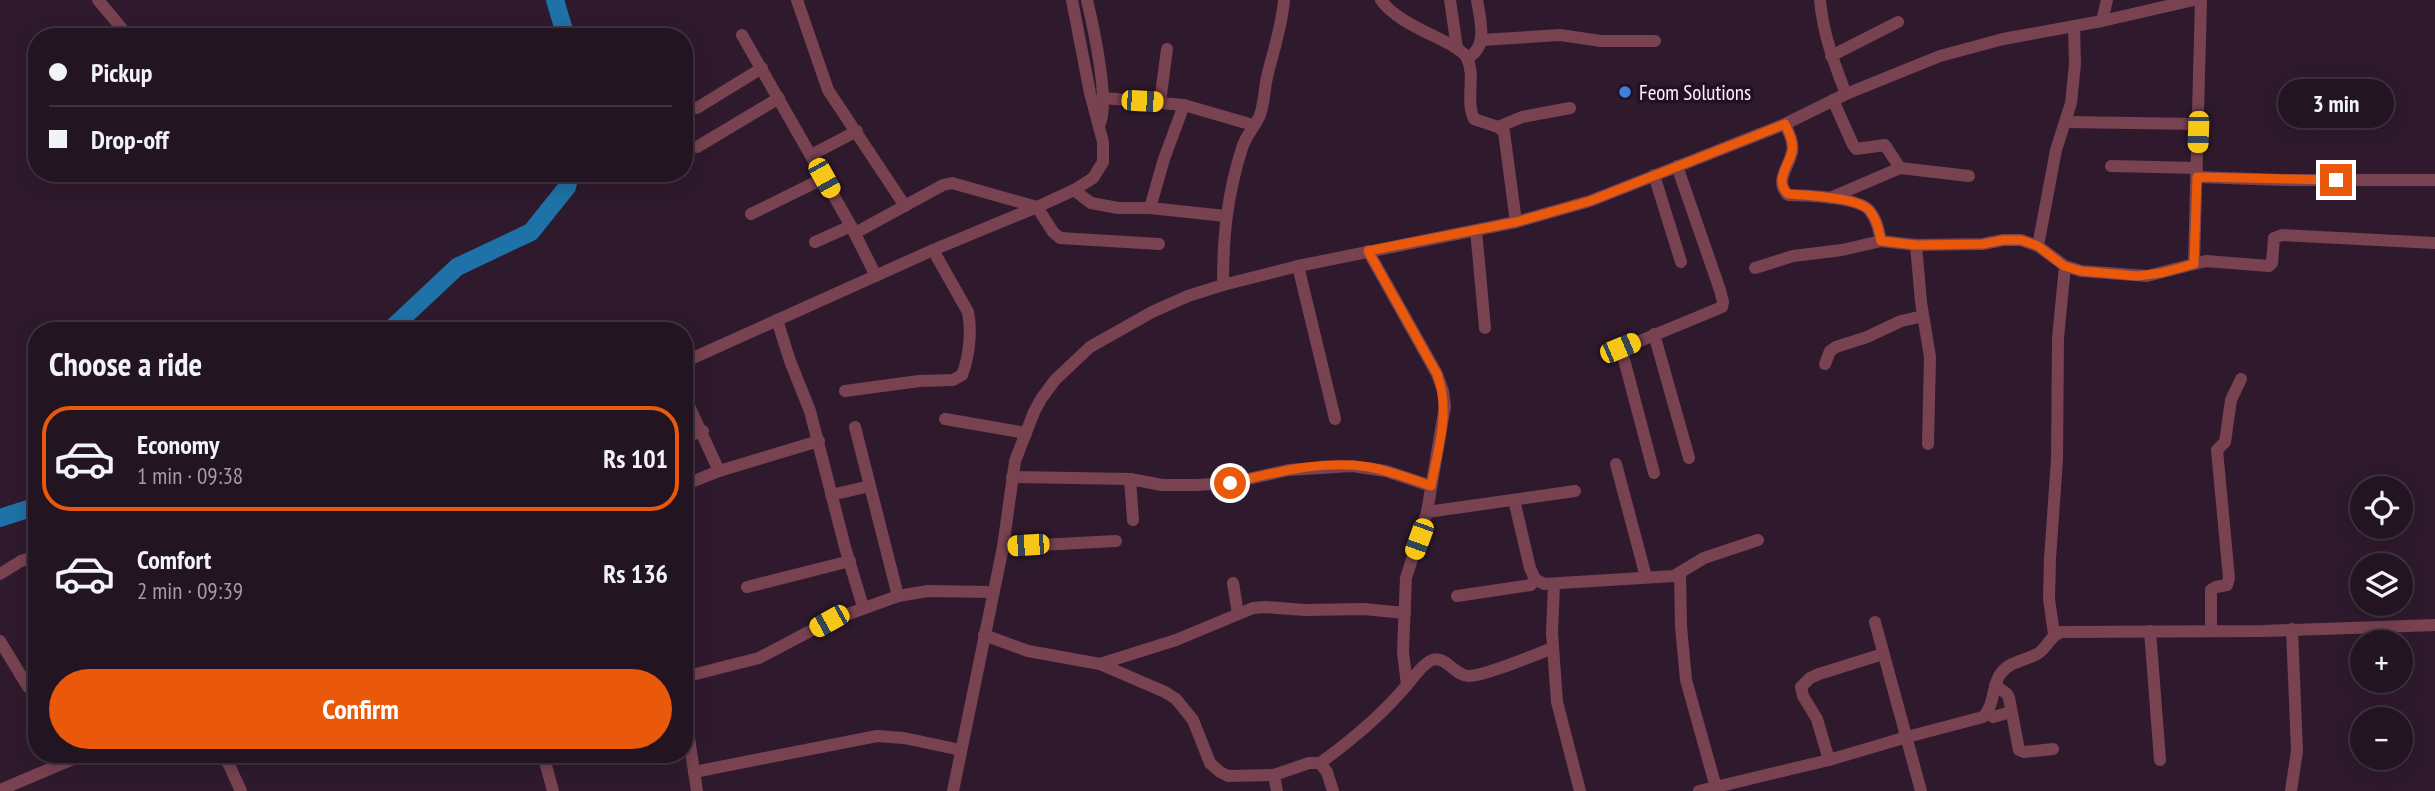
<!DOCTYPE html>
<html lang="en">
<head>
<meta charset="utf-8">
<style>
	body { margin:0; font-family:"PT Sans Narrow",sans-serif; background:#2b1d2a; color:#f1f3f6; height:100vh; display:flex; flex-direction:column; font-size:26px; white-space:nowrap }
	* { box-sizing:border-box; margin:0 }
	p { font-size:23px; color:#a39ea5 }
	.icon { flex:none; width:38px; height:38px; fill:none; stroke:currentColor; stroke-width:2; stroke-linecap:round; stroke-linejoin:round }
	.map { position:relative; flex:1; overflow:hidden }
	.side { position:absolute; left:28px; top:322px; width:665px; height:441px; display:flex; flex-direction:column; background:#231422; border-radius:28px; box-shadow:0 4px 18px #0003,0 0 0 2px #403340 }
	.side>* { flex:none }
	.top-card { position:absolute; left:28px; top:28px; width:665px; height:154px; border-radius:28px; box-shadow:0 4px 18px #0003,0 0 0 2px #403340; display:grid; align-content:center; height:154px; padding:0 21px; background:#231422 }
	.tools { position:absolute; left:2350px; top:476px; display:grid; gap:14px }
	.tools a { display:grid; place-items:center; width:63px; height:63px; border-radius:50%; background:#231422; box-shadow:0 4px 18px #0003,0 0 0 2px #403340; font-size:35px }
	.end { position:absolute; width:32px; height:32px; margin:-16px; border:9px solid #ea580c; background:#fff; box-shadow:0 0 0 4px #fff }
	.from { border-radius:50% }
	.bubble { position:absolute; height:49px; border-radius:24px; background:#231422; box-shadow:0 4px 18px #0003,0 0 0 2px #403340; font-size:23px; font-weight:600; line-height:49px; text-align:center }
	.car { position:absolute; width:21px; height:42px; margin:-21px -10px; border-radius:9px; box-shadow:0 0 5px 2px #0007; background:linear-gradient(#f5c518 24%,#345 0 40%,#f5c518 0 76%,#345 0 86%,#f5c518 0) }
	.top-card b { display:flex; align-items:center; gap:24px; height:66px; font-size:26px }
	.top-card b+b { border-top:2px solid #403340 }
	.top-card i { width:18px; height:18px; background:#f1f3f6 }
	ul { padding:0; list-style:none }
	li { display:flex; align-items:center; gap:21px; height:105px; margin:0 14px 10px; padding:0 7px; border:4px solid transparent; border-radius:28px }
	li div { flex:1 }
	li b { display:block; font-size:26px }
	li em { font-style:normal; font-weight:600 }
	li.on { border-color:#ea580c }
	li>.icon { width:63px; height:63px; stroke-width:1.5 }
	h2 { padding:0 21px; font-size:32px; line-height:84px }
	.button { display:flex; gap:14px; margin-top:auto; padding:14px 21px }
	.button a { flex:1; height:80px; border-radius:42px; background:#ea580c; color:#fff; font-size:28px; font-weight:600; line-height:80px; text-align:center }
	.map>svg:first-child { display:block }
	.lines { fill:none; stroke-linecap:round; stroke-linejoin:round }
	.river { stroke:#1f72a7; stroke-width:18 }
	.minor { stroke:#794250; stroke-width:12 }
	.route { stroke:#ea580c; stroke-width:9 }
	.shop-dot { fill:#3f7fe0; stroke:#241023; stroke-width:2.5 }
	.labels { text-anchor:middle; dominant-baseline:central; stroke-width:7; stroke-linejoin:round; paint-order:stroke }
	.poi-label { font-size:21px; fill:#fef0fd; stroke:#241023; text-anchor:start }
</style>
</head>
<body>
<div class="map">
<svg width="2435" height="791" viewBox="0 0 2435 791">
	<rect width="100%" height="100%" fill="#2f1a2d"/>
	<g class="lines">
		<g class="river">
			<polyline points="555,0 566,37"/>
			<polyline points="389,331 457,267 531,232 567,187 570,173"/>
			<polyline points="0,518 37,506"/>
		</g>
		<g class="minor">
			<polyline points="98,0 129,37"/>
			<polyline points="797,0 828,90 905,206"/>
			<path d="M1087,0c6,25 24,106 12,125"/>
			<path d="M1381,0c19,28 77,41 86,58 9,19 -2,42 7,61l24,8 6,5 12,90"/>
			<polyline points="1450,0 1457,48"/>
			<path d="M1820,0c3,34 14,63 26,94"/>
			<polyline points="2102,21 2107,0"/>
			<polyline points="742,35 851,226 876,276"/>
			<polyline points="1481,40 1560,35 1601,41 1655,41"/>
			<polyline points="1831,56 1898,22"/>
			<path d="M1467,58c22,-10 13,-39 10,-58"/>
			<polyline points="1104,98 1184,105 1253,125"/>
			<polyline points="1833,100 1853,145 1856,149 1885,145 1900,168 1969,176"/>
			<polyline points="1160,102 1167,49"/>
			<polyline points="697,108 762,68"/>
			<polyline points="2065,122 2198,124"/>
			<path d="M1785,124c4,9 9,18 7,28 -3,15 -18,29 -4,43 18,0 69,2 81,15 8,9 10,21 12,31"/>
			<polyline points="1498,127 1522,117 1570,108"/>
			<polyline points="697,147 779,98"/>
			<polyline points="811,155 857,131"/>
			<polyline points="2111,166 2197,168"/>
			<polyline points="1654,175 1681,262"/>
			<polyline points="2197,177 2284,180 2435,180"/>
			<polyline points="1074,190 1091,203 1118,208 1150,208 1225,216"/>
			<polyline points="1830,198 1900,168"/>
			<polyline points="1150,208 1164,159 1184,105"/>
			<polyline points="751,214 824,178"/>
			<polyline points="1476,230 1485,328"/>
			<polyline points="855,233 943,185 952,183 1037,207 1053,232 1060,238 1159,244"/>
			<polyline points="815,242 851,226"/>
			<polyline points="1916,245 1921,302 1930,357 1928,444"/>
			<polyline points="2038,246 2056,150 2071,103 2075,64 2074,26"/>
			<polyline points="2194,263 2201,0"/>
			<polyline points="1298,266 1335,419"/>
			<polyline points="1755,268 1793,256 1842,250 1881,241 1916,245 1983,244 2003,240 2021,240 2038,246 2065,266 2081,271 2147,276 2206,261 2269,266 2272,263 2274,238 2282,235 2435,243"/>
			<path d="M1223,285c0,-50 4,-89 19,-137 4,-13 13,-21 18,-33 5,-14 4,-28 8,-42 6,-24 14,-48 16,-73"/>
			<polyline points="777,320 790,361 810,411 845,547 863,607"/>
			<polyline points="1654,334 1689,458"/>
			<polyline points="1621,348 1654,473"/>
			<polyline points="1611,353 1722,307 1723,302 1720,290 1677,166"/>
			<polyline points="684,362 933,250 1037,207 1074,190 1093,178 1103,162 1103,142 1090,93 1072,0"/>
			<polyline points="1825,364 1830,351 1836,347 1867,337 1901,321 1923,316"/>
			<path d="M845,391l74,-10 34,-1 9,-5c7,-18 10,-43 6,-63l-35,-62"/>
			<polyline points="684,395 719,471"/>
			<polyline points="945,419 1026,433"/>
			<polyline points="855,427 898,596"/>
			<polyline points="684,437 703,431"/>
			<polyline points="1616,464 1646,577"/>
			<polyline points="1012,477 1130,479 1162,485 1196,485 1230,483 1288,470 1352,466 1386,471 1431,486"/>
			<polyline points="1130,479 1133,520"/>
			<polyline points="684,485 719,471 819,441"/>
			<polyline points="831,495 870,486"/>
			<polyline points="1514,500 1530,568 1535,579 1544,584 1674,576 1704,558 1758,540"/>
			<polyline points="1427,512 1575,491"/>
			<polyline points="1003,547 1116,541"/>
			<polyline points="1680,573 1681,626 1686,680 1717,791"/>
			<polyline points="0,574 21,561 37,556"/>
			<polyline points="1233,583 1238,614"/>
			<polyline points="1554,584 1552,633 1557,702 1580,791"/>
			<polyline points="747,587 850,561"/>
			<polyline points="1457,596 1531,585 1535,579"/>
			<polyline points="1875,622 1921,791"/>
			<polyline points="2150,631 2160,760"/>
			<polyline points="2211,631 2211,590 2216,587 2227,585 2229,578 2217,450 2225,442 2231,400 2241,379"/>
			<polyline points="2054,634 2049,599 2050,559 2057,459 2058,338 2065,266"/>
			<polyline points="984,635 1028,651 1100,664 1165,692 1176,699 1193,720 1210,763 1220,772 1228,776 1274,775 1309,763 1320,763 1327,772 1333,791"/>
			<polyline points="0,641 28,687"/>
			<polyline points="1100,664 1176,640 1253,608 1265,607 1305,610 1364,609 1405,613"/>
			<polyline points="684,677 759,658 829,621 898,596 928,591 993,592"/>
			<path d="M1407,685c6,-7 15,-20 23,-24 15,-8 24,15 39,15 16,0 65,-21 84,-28"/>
			<polyline points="1995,685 2007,694 2009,698 2019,750 2024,752 2053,749"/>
			<polyline points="684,705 697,791"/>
			<polyline points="1989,712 1993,717 2011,712"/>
			<polyline points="224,754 241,791"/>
			<polyline points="543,754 553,791"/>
			<polyline points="1829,760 1817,719 1803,696 1801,687 1810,678 1819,674 1883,654"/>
			<path d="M1320,763c32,-23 61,-47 87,-78l-4,-33 3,-74 21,-66 18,-106 -2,-15 -6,-17 -69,-123"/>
			<polyline points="694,772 877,736 904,738 961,750"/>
			<polyline points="1274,775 1277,791"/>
			<polyline points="0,790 85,754"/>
			<polyline points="953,791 1003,547 1015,461 1034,412 1041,399 1055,380 1090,347 1152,312 1188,296 1223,285 1298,266 1516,222 1590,201 1785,124 1846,94 1940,56 2003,39 2102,21 2194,0"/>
			<path d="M1699,791l130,-31 78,-23 76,-20c11,-11 9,-28 16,-41 9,-15 24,-14 38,-22 11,-6 12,-18 24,-22l202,-1 172,-6"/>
			<polyline points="2291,791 2297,751 2292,629"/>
		</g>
	</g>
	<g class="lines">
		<path class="route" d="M1230,483c44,-10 93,-24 139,-16 21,4 42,12 62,19 7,-37 20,-75 6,-112l-69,-123 148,-29 74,-21 195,-77c4,9 9,18 7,28 -4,15 -18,29 -4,42 18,1 69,3 81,16 8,9 10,21 12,31l35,4 67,-1 20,-4h18l17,6 26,20 17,5 56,5 24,-3 33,-9 3,-87 139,3"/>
	</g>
	<circle class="shop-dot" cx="1625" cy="92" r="7"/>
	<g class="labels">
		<g class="poi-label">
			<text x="1639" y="92">Feom Solutions</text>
		</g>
	</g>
</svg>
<div class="tools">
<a><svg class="icon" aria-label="locate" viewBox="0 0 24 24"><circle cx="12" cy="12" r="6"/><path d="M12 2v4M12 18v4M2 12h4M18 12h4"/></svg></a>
<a><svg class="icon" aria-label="layers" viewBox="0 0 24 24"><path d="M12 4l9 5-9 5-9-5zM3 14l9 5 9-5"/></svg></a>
<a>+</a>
<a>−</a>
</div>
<i class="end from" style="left:1230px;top:483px"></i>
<i class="end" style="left:2336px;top:180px"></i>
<div class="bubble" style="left:2278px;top:79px;width:116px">3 min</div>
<i class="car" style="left:1142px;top:101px;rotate:93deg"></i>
<i class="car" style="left:2198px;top:132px;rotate:182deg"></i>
<i class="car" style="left:824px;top:178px;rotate:151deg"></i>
<i class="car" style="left:1620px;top:348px;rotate:67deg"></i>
<i class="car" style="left:1419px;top:539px;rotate:200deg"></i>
<i class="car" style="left:1028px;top:545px;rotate:266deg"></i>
<i class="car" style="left:829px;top:621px;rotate:241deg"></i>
<div class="top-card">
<b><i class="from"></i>Pickup</b>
<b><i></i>Drop-off</b>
</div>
<section class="side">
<h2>Choose a ride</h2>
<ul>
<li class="on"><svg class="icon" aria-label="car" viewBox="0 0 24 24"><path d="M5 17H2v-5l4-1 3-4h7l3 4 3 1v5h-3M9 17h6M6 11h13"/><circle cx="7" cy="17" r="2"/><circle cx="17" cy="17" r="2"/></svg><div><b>Economy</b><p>1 min · 09:38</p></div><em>Rs 101</em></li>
<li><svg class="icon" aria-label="car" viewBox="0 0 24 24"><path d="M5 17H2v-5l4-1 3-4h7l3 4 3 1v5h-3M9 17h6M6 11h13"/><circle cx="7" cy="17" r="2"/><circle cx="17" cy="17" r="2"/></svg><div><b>Comfort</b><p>2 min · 09:39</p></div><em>Rs 136</em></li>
</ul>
<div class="button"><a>Confirm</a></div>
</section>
</div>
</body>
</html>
